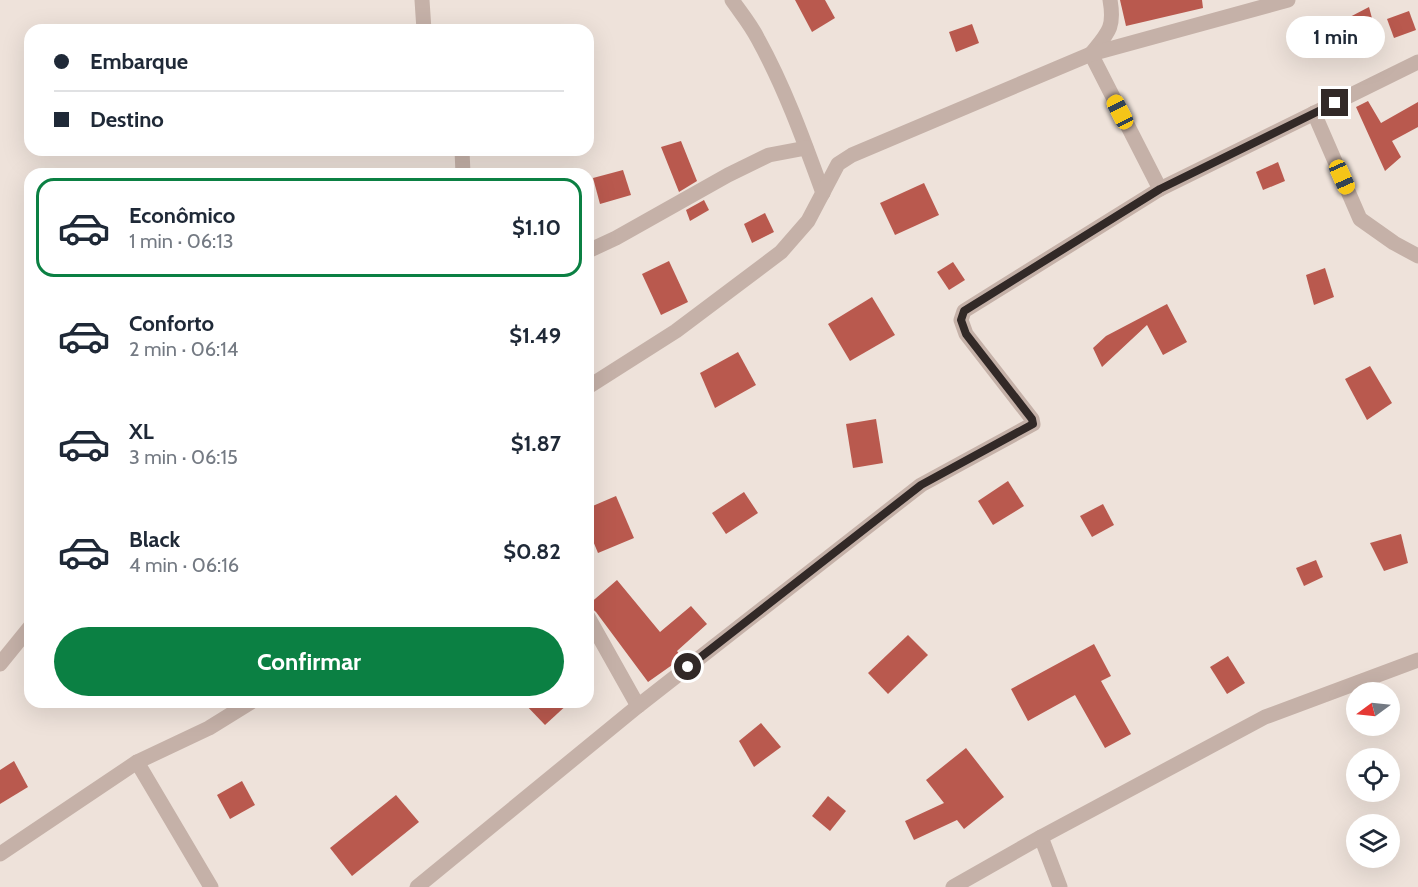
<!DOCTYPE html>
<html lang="pt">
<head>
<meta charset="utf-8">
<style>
	body { margin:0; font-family:Cabin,sans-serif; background:#f2f2f3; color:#1f2937; height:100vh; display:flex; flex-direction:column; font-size:22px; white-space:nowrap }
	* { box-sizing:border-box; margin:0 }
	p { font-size:20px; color:#747a83 }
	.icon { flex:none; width:33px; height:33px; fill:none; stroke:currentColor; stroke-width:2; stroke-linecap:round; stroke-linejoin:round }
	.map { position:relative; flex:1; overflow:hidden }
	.panel { position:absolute; left:24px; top:168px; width:570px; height:540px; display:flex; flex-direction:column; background:#fff; border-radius:18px; box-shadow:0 6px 24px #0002 }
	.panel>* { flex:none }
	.banner { position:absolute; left:24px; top:24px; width:570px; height:132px; border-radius:18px; box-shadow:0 6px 24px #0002; display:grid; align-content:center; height:132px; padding:0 30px; background:#fff }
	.needle { width:39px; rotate:255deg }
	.buttons { position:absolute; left:1346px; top:682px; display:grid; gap:12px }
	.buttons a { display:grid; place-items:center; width:54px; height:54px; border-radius:50%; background:#fff; box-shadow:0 6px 24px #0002; font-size:30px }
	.end { position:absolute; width:27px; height:27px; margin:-14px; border:8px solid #322927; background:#fff; box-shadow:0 0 0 3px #fff }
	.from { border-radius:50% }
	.bubble { position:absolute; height:42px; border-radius:21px; background:#fff; box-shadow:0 6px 24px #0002; font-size:20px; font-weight:800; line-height:42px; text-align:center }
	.car { position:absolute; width:18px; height:36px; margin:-18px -9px; border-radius:8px; box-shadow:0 0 4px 2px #0007; background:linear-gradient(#f5c518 24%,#345 0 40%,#f5c518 0 76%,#345 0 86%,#f5c518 0) }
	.banner b { display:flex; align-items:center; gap:21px; height:57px; font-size:22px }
	.banner b+b { border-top:2px solid #e0e1e3 }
	.banner i { width:15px; height:15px; background:#1f2937 }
	ul { padding:10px 0 0; list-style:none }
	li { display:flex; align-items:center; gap:18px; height:99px; margin:0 12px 9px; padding:0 18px; border:3px solid transparent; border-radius:18px }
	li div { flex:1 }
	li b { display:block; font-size:22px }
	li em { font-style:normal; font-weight:800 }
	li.active { border-color:#0b8043 }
	li>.icon { width:54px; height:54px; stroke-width:1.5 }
	.action { display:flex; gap:12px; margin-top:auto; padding:12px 30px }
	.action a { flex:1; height:69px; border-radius:36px; background:#0b8043; color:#fff; font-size:24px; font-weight:800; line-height:69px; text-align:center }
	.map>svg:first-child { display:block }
	.building { fill:#b9594e }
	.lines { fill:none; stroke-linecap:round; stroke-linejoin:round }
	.street { stroke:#c5b1a8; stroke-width:15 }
	.route { stroke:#322927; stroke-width:8 }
</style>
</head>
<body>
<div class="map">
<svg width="1418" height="887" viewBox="0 0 1418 887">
	<rect width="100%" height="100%" fill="#eee2da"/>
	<g class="building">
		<polygon points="795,0 825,0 835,18 812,32"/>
		<polygon points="1120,0 1202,0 1203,8 1126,26"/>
		<polygon points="1369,7 1377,37 1352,50 1344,20"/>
		<polygon points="1409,11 1416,30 1394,38 1387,19"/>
		<polygon points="972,24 979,43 956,52 949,32"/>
		<polygon points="1368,101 1381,123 1418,102 1418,127 1392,141 1401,157 1385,171 1356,107"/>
		<polygon points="681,141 697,181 679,192 661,147"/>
		<polygon points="1278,162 1285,181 1263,190 1256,172"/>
		<polygon points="623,170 631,195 600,204 593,178"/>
		<polygon points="924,183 939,215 895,235 880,203"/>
		<polygon points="704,200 709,210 690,221 686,210"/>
		<polygon points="765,213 774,232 752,243 744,224"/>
		<polygon points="669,261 688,302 661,315 642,274"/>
		<polygon points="953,262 965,280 949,290 937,272"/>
		<polygon points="1325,268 1334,297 1314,305 1306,275"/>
		<polygon points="872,297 895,335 850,361 828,324"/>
		<polygon points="1167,304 1187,342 1163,355 1147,325 1102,367 1093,348 1106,336"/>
		<polygon points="738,352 756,385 715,408 700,373"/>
		<polygon points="1370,366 1392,403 1367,420 1345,379"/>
		<polygon points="876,419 883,463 853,468 846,424"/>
		<polygon points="1008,481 1024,506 993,525 978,501"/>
		<polygon points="744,492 758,513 726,534 712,513"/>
		<polygon points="616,496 634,538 598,553 588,529 588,508"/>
		<polygon points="1103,504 1114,525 1092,537 1080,516"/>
		<polygon points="1401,534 1408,563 1384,571 1370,543"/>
		<polygon points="1316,560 1323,577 1304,586 1296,568"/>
		<polygon points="617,580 660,632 691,606 707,624 677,651 682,658 648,682 596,612 588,605"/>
		<polygon points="908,635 928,655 888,694 868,673"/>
		<polygon points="1094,644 1111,676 1101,681 1131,734 1105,748 1075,695 1028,721 1011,689"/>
		<polygon points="1228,656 1245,683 1227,694 1210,667"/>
		<polygon points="523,702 570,702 545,725"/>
		<polygon points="761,723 781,747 754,767 739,741"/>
		<polygon points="966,748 1004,797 964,829 957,820 914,840 905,821 944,803 926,780"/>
		<polygon points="14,761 28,787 0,804 0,770"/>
		<polygon points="242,781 255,805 230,819 217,795"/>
		<polygon points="396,795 419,822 352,876 330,848"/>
		<polygon points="828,796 846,811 830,831 812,816"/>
	</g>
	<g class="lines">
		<g class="street">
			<polyline points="422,0 424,30"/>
			<path d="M732,0c9,13 19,25 26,39 27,49 46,102 65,154"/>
			<polyline points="1091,54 1160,189"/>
			<path d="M1091,54c17,-21 24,-26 19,-54"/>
			<polyline points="1314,113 1360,219 1394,243 1418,256"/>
			<polyline points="462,150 463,174"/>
			<polyline points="588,251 616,238 728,175 769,155 806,148"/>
			<polyline points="588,387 676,331 781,252 808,221 838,164 852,155 1091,54 1288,0"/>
			<polyline points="588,617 638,706"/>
			<polyline points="0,664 30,627"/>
			<polyline points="137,762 211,887"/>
			<polyline points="1041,837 1060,887"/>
			<polyline points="0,854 137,762 209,728 251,702"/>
			<polyline points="417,887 638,706 921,485 1033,424 1032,419 966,334 961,320 964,311 1160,189 1418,62"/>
			<polyline points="953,887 1041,837 1265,717 1418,660"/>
		</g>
	</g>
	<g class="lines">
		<polyline class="route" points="688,667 921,485 1033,424 1032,419 966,334 961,320 964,311 1160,189 1335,103"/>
	</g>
</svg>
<div class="buttons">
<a><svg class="needle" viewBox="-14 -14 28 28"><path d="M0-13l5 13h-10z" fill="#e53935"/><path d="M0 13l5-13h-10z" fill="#747a83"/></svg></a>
<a><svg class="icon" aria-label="locate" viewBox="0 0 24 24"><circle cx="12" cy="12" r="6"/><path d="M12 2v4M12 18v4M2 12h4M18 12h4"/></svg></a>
<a><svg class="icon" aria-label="layers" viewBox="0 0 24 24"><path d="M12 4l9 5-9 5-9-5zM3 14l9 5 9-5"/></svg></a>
</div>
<i class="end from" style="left:688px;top:667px"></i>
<i class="end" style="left:1335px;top:103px"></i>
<div class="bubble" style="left:1286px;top:16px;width:99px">1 min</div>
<i class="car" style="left:1120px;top:112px;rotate:333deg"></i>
<i class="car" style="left:1342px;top:177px;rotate:156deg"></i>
<div class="banner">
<b><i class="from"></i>Embarque</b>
<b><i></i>Destino</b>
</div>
<section class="panel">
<ul>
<li class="active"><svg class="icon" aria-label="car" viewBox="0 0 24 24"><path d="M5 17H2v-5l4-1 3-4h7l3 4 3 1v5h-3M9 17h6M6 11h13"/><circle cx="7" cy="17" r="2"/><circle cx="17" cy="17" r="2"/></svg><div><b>Econômico</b><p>1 min · 06:13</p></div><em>$1.10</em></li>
<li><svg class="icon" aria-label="car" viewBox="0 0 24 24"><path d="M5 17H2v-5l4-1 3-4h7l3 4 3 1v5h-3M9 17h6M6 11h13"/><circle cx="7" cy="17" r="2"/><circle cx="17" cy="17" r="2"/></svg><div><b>Conforto</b><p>2 min · 06:14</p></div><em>$1.49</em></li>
<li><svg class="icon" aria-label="car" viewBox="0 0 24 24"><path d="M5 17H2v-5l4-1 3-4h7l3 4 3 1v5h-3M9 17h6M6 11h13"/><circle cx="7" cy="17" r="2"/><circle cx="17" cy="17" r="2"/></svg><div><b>XL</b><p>3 min · 06:15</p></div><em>$1.87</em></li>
<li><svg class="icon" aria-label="car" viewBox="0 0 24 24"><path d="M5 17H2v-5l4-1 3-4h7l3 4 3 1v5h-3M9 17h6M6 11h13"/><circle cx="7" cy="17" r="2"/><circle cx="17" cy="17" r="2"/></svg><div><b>Black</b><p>4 min · 06:16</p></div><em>$0.82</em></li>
</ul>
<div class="action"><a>Confirmar</a></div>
</section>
</div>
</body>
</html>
